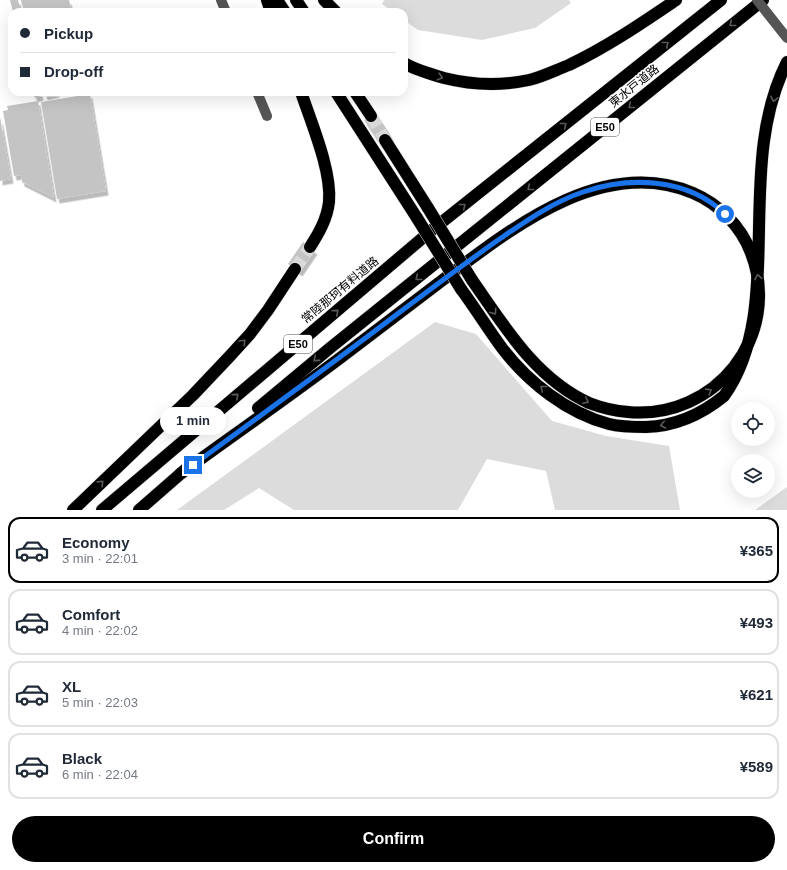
<!DOCTYPE html>
<html lang="en">
<head>
<meta charset="utf-8">
<style>
	body { margin:0; font-family:Helvetica,"Noto Sans JP",sans-serif; background:#f6f6f7; color:#1f2937; height:100vh; display:flex; flex-direction:column; font-size:15px; white-space:nowrap }
	* { box-sizing:border-box; margin:0 }
	p { font-size:13px; color:#747a83 }
	.icon { flex:none; width:22px; height:22px; fill:none; stroke:currentColor; stroke-width:2; stroke-linecap:round; stroke-linejoin:round }
	.map { position:relative; height:510px; overflow:hidden }
	.details { display:flex; flex-direction:column; background:#fff; flex:1 }
	.details>* { flex:none }
	.hud { position:absolute; left:8px; top:8px; width:400px; height:88px; border-radius:12px; box-shadow:0 4px 16px #0002; display:grid; align-content:center; height:88px; padding:0 12px; background:#fff }
	.controls { position:absolute; left:731px; top:402px; display:grid; gap:8px }
	.controls a { display:grid; place-items:center; width:44px; height:44px; border-radius:50%; background:#fff; box-shadow:0 4px 16px #0002; font-size:20px }
	.end { position:absolute; width:18px; height:18px; margin:-9px; border:5px solid #1a73e8; background:#fff; box-shadow:0 0 0 2px #fff }
	.from { border-radius:50% }
	.bubble { position:absolute; height:28px; border-radius:14px; background:#fff; box-shadow:0 4px 16px #0002; font-size:13px; font-weight:700; line-height:28px; text-align:center }
	.hud b { display:flex; align-items:center; gap:14px; height:38px; font-size:15px }
	.hud b+b { border-top:1px solid #e0e1e3 }
	.hud i { width:10px; height:10px; background:#1f2937 }
	ul { padding:7px 0 0; list-style:none }
	li { display:flex; align-items:center; gap:12px; height:66px; margin:0 8px 6px; padding:0 4px; border:2px solid #e0e1e3; border-radius:12px }
	li div { flex:1 }
	li b { display:block; font-size:15px }
	li em { font-style:normal; font-weight:700 }
	li.selected { border-color:#000 }
	li>.icon { width:36px; height:36px; stroke-width:1.5 }
	.action { display:flex; gap:8px; margin-top:auto; padding:8px 12px }
	.action a { flex:1; height:46px; border-radius:24px; background:#000; color:#fff; font-size:16px; font-weight:700; line-height:46px; text-align:center }
	.map>svg:first-child { display:block }
	.green { fill:#dcdcdc }
	.building { fill:#c4c4c4; filter:url(#shadow) }
	.lines { fill:none; stroke-linecap:round; stroke-linejoin:round }
	.highway-tunnel { stroke:#d9d9d9; stroke-width:12; stroke-dasharray:12 6; stroke-linecap:butt }
	.highway-casing { stroke:#dbdbdb; stroke-width:13 }
	.minor { stroke:#555; stroke-width:10 }
	.highway { stroke:#000; stroke-width:12 }
	.highway-bridge-casing { stroke:#dbdbdb; stroke-width:13; stroke-linecap:butt }
	.minor-bridge { stroke:#555; stroke-width:10 }
	.highway-bridge { stroke:#000; stroke-width:12 }
	.oneway { stroke:#595959 }
	.route { stroke:#1a73e8; stroke-width:5 }
	.labels { text-anchor:middle; dominant-baseline:central; stroke-width:3; stroke-linejoin:round; paint-order:stroke }
	.shield { fill:#fff; stroke:#4c4c4c; stroke-width:1 }
	.shield-label { font-size:11px; font-weight:bold; fill:#000 }
	.street-label { font-size:12px; fill:#000; stroke:#fff }
</style>
</head>
<body>
<div class="map">
<svg width="787" height="510" viewBox="0 0 787 510">
	<defs>
		<filter id="shadow"><feDropShadow dx="2.5" dy="4.5" stdDeviation="0" flood-color="#0004"/></filter>
	</defs>
	<rect width="100%" height="100%" fill="#fff"/>
	<g class="green">
		<polygon points="384,0 569,0 571,3 535,28 482,40 418,30 404,20 404,12 393,12 382,4"/>
		<polygon points="435,322 476,334 552,421 606,436 669,446 680,510 555,510 546,471 487,459 458,510 294,510 259,488 224,510 177,510"/>
		<polygon points="787,487 787,510 755,510"/>
	</g>
	<g class="building">
		<polygon points="10,0 18,0 21,12 13,12"/>
		<polygon points="21,0 69,0 72,12 24,12"/>
		<polygon points="33,92 40,92 41,96 35,98"/>
		<polygon points="44,92 57,92 57,93 45,96"/>
		<polygon points="90,94 106,191 57,199 41,102"/>
		<polygon points="38,101 54,198 22,182 21,175 14,176 3,111 8,110 7,106"/>
		<polygon points="376,113 391,136 380,144 364,120"/>
		<polygon points="0,117 11,179 0,181"/>
		<polygon points="303,242 315,250 300,272 288,264"/>
	</g>
	<g class="lines">
		<g class="highway-tunnel">
			<polyline points="371,116 385,140"/>
			<polyline points="295,269 310,247"/>
		</g>
		<defs>
			<g id="highway">
				<polyline points="267,0 271,12"/>
				<polyline points="277,0 285,12"/>
				<polyline points="296,0 304,12"/>
				<polyline points="324,0 336,12"/>
				<path d="M404,63c12,7 26,11 40,15 28,7 57,8 85,2 13,-3 27,-10 40,-15 38,-18 73,-42 107,-65"/>
				<path d="M301,92c10,30 31,79 28,110 -2,17 -10,31 -19,45"/>
				<polyline points="336,92 417,218"/>
				<polyline points="355,92 371,116"/>
				<polyline points="385,140 428,208"/>
				<path d="M461,289c14,19 27,40 41,59 26,34 65,65 107,76 12,3 25,3 37,3 29,-1 56,-13 78,-31 63,-88 9,-228 63,-334"/>
				<polyline points="258,408 330,348 763,0"/>
				<path d="M180,474c56,-41 113,-80 168,-122 32,-24 64,-49 96,-73 68,-51 159,-124 249,-86 26,11 48,33 58,60 32,83 -36,167 -123,159 -13,-1 -26,-4 -39,-9 -54,-25 -84,-76 -117,-123"/>
				<polyline points="73,510 193,395 229,357 250,334 268,310 295,269"/>
				<polyline points="102,510 432,230 721,0"/>
				<polyline points="139,510 186,469"/>
			</g>
		</defs>
		<use href="#highway" class="highway-casing"/>
		<g class="minor">
			<polyline points="221,0 226,12"/>
			<polyline points="257,92 267,116"/>
		</g>
		<use href="#highway" class="highway"/>
		<defs>
			<g id="highway-bridge">
				<polyline points="428,208 472,280"/>
				<polyline points="417,218 461,289"/>
			</g>
		</defs>
		<use href="#highway-bridge" class="highway-bridge-casing"/>
		<polyline class="minor-bridge" points="757,0 787,38"/>
		<use href="#highway-bridge" class="highway-bridge"/>
	</g>
	<defs><path id="oneway-chevron" d="M-2-3.5L2.5 0L-2 3.5" fill="none" stroke-width="1.6" stroke-linecap="round" stroke-linejoin="round"/></defs>
	<g class="oneway">
		<use href="#oneway-chevron" transform="translate(732 24) rotate(141)"/>
		<use href="#oneway-chevron" transform="translate(666 44) rotate(-39)"/>
		<use href="#oneway-chevron" transform="translate(440 77) rotate(15)"/>
		<use href="#oneway-chevron" transform="translate(774 99) rotate(102)"/>
		<use href="#oneway-chevron" transform="translate(631 106) rotate(141)"/>
		<use href="#oneway-chevron" transform="translate(564 125) rotate(-39)"/>
		<use href="#oneway-chevron" transform="translate(530 188) rotate(141)"/>
		<use href="#oneway-chevron" transform="translate(463 206) rotate(-39)"/>
		<use href="#oneway-chevron" transform="translate(758 277) rotate(-100)"/>
		<use href="#oneway-chevron" transform="translate(418 278) rotate(141)"/>
		<use href="#oneway-chevron" transform="translate(336 312) rotate(-40)"/>
		<use href="#oneway-chevron" transform="translate(494 312) rotate(55)"/>
		<use href="#oneway-chevron" transform="translate(243 342) rotate(-47)"/>
		<use href="#oneway-chevron" transform="translate(316 359) rotate(140)"/>
		<use href="#oneway-chevron" transform="translate(543 388) rotate(-141)"/>
		<use href="#oneway-chevron" transform="translate(709 391) rotate(-32)"/>
		<use href="#oneway-chevron" transform="translate(236 396) rotate(-40)"/>
		<use href="#oneway-chevron" transform="translate(586 401) rotate(27)"/>
		<use href="#oneway-chevron" transform="translate(663 425) rotate(168)"/>
		<use href="#oneway-chevron" transform="translate(101 483) rotate(-44)"/>
	</g>
	<g class="lines">
		<path class="route" d="M193,465c68,-50 136,-99 203,-150 35,-26 69,-52 105,-77 25,-17 52,-36 82,-46 47,-16 105,-14 142,22"/>
	</g>
	<g class="labels">
		<g class="shield">
			<rect x="591" y="118" width="28" height="18" rx="3"/>
			<rect x="284" y="335" width="28" height="18" rx="3"/>
		</g>
		<g class="shield-label">
			<text x="605" y="127">E50</text>
			<text x="298" y="344">E50</text>
		</g>
		<g class="street-label">
			<text transform="translate(634 86) rotate(-39)">東水戸道路</text>
			<text transform="translate(340 290) rotate(-40)">常陸那珂有料道路</text>
		</g>
	</g>
</svg>
<div class="controls">
<a><svg class="icon" aria-label="locate" viewBox="0 0 24 24"><circle cx="12" cy="12" r="6"/><path d="M12 2v4M12 18v4M2 12h4M18 12h4"/></svg></a>
<a><svg class="icon" aria-label="layers" viewBox="0 0 24 24"><path d="M12 4l9 5-9 5-9-5zM3 14l9 5 9-5"/></svg></a>
</div>
<i class="end from" style="left:725px;top:214px"></i>
<i class="end" style="left:193px;top:465px"></i>
<div class="bubble" style="left:160px;top:407px;width:66px">1 min</div>
<div class="hud">
<b><i class="from"></i>Pickup</b>
<b><i></i>Drop-off</b>
</div>
</div>
<section class="details">
<ul>
<li class="selected"><svg class="icon" aria-label="car" viewBox="0 0 24 24"><path d="M5 17H2v-5l4-1 3-4h7l3 4 3 1v5h-3M9 17h6M6 11h13"/><circle cx="7" cy="17" r="2"/><circle cx="17" cy="17" r="2"/></svg><div><b>Economy</b><p>3 min · 22:01</p></div><em>¥365</em></li>
<li><svg class="icon" aria-label="car" viewBox="0 0 24 24"><path d="M5 17H2v-5l4-1 3-4h7l3 4 3 1v5h-3M9 17h6M6 11h13"/><circle cx="7" cy="17" r="2"/><circle cx="17" cy="17" r="2"/></svg><div><b>Comfort</b><p>4 min · 22:02</p></div><em>¥493</em></li>
<li><svg class="icon" aria-label="car" viewBox="0 0 24 24"><path d="M5 17H2v-5l4-1 3-4h7l3 4 3 1v5h-3M9 17h6M6 11h13"/><circle cx="7" cy="17" r="2"/><circle cx="17" cy="17" r="2"/></svg><div><b>XL</b><p>5 min · 22:03</p></div><em>¥621</em></li>
<li><svg class="icon" aria-label="car" viewBox="0 0 24 24"><path d="M5 17H2v-5l4-1 3-4h7l3 4 3 1v5h-3M9 17h6M6 11h13"/><circle cx="7" cy="17" r="2"/><circle cx="17" cy="17" r="2"/></svg><div><b>Black</b><p>6 min · 22:04</p></div><em>¥589</em></li>
</ul>
<div class="action"><a>Confirm</a></div>
</section>
</body>
</html>
